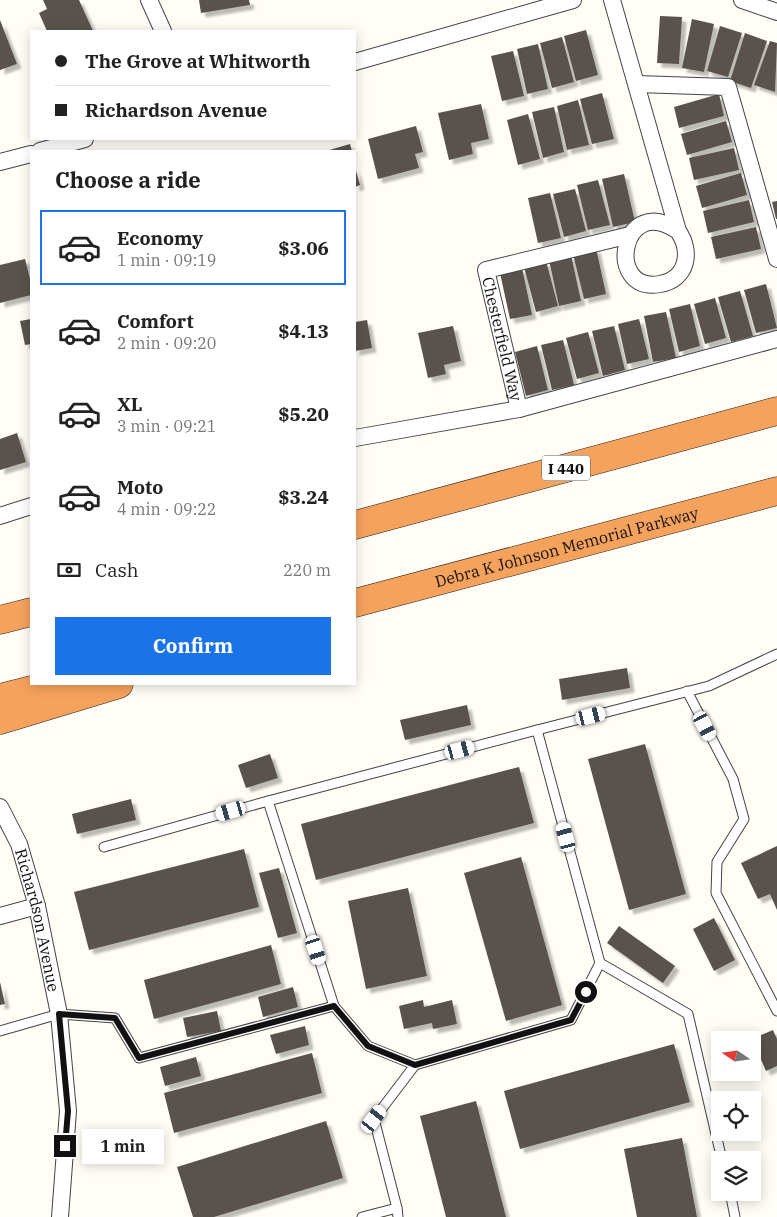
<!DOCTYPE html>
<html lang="en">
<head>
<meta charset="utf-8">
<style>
	body { margin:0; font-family:"IBM Plex Serif",serif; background:#f2f2f2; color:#222; height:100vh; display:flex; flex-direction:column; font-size:19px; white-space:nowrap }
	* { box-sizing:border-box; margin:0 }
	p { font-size:16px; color:#767676 }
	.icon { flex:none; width:28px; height:28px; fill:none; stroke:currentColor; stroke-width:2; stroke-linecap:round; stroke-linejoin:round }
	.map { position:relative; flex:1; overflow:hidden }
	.drawer { position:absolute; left:30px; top:150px; width:326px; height:535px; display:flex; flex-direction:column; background:#fff; border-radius:0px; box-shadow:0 2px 12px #0003 }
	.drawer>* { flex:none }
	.hud { position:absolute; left:30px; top:30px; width:326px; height:110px; border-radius:0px; box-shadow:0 2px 12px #0003; display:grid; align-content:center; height:110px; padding:0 25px; background:#fff }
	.needle { width:32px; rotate:283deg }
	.controls { position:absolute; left:711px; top:1031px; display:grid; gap:10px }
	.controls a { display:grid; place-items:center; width:50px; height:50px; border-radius:0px; background:#fff; box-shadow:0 2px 12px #0003; font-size:25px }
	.end { position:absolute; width:22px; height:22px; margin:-11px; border:6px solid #111; background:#fff; box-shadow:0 0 0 2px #fff }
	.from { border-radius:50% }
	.bubble { position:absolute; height:35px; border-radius:0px; background:#fff; box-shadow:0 2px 12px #0003; font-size:16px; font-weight:700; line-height:35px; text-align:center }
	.car { position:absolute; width:15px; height:30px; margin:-15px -8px; border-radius:6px; box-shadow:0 0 4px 1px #0007; background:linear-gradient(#fff 24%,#345 0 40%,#fff 0 76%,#345 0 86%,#fff 0) }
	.hud b { display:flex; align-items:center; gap:18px; height:48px; font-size:19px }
	.hud b+b { border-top:1px solid #e0e0e0 }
	.hud i { width:12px; height:12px; background:#222 }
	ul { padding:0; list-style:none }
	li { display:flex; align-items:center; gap:15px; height:75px; margin:0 10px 8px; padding:0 15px; border:2px solid transparent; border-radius:0px }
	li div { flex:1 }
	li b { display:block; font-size:19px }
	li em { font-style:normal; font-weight:700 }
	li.selected { border-color:#1a73e8 }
	li>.icon { width:45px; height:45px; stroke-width:1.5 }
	h2 { padding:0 25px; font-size:22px; line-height:60px }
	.pay { display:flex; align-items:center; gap:12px; height:55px; padding:0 25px; font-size:19px }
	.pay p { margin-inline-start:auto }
	.action { display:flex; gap:10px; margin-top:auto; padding:10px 25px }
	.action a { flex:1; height:58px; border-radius:0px; background:#1a73e8; color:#fff; font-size:20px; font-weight:700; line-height:58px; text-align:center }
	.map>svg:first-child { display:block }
	.building { fill:#5a524d; filter:url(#shadow) }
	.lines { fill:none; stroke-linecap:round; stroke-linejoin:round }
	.service-casing { stroke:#444; stroke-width:11 }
	.minor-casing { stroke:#444; stroke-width:18 }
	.motorway-casing { stroke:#222; stroke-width:29 }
	.service { stroke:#fff; stroke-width:9 }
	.minor { stroke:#fff; stroke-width:16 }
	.motorway { stroke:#f5a25d; stroke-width:28 }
	.route { stroke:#111; stroke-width:6 }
	.labels { text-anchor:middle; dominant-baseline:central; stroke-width:5; stroke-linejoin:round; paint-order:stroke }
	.shield { fill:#fff; stroke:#585858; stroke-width:1 }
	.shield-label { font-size:15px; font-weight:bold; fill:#111 }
	.street-label { font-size:16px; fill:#111; stroke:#fff }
</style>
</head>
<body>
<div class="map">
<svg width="777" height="1217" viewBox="0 0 777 1217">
	<defs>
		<filter id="shadow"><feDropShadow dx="4.5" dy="4.5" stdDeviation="1" flood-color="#0004"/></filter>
	</defs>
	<rect width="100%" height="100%" fill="#fffdf5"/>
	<g class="building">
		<polygon points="43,0 79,0 93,31 47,31 39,13 47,9"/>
		<polygon points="199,0 249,0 250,5 201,13"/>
		<polygon points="660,16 682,17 679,64 657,63"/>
		<polygon points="692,19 714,24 704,72 682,68"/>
		<polygon points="0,20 17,64 0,70"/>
		<polygon points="720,26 742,33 728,77 707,71"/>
		<polygon points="586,30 598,75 576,81 564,36"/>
		<polygon points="745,33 767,41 751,88 730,81"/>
		<polygon points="562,37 574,82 552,88 540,43"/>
		<polygon points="770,41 777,43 775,92 754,85"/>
		<polygon points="538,44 548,89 527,94 517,49"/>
		<polygon points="513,51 524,96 502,101 491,56"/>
		<polygon points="602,93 614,139 592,144 580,99"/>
		<polygon points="719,94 724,116 679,128 674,107"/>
		<polygon points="578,100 589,145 567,150 557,106"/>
		<polygon points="481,104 489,139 471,143 473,154 449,160 438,113"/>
		<polygon points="554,107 564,152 543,158 532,112"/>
		<polygon points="528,114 540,159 518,165 507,120"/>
		<polygon points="726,121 732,142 687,155 681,134"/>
		<polygon points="416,126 423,152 415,154 419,168 378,179 368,139"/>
		<polygon points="350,144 352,151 326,151"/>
		<polygon points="734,148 739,170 694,180 689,158"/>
		<polygon points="355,167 360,185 355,187"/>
		<polygon points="741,173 747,195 702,208 696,186"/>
		<polygon points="624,174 635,222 613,227 602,179"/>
		<polygon points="598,180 610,225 588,230 577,185"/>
		<polygon points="575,189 586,231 564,237 553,194"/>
		<polygon points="550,193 561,238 538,243 528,198"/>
		<polygon points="749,200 754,222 708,233 703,211"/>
		<polygon points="777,201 777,219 776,219 772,202"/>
		<polygon points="756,227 761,249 716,259 711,237"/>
		<polygon points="596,248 606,294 584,299 573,254"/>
		<polygon points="571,255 581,301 559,306 549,260"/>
		<polygon points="25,259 31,283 31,295 0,303 0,265"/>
		<polygon points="546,261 558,306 536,312 524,267"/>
		<polygon points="522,268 532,315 510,319 500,273"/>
		<polygon points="766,284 777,328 756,333 744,290"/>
		<polygon points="740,291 753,336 731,342 718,297"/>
		<polygon points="715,298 726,338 705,344 694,304"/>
		<polygon points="690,304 700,346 679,352 669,309"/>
		<polygon points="666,312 676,358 653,362 644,316"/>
		<polygon points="31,319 31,344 25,345 20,321"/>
		<polygon points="639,319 649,359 627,364 618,324"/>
		<polygon points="367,320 372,348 355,351 355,322"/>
		<polygon points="453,326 461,361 444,365 446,374 428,378 418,333"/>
		<polygon points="614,326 625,370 603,376 592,331"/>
		<polygon points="588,332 599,373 577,379 566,338"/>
		<polygon points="563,340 574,385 552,390 541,345"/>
		<polygon points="537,346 548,390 526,396 515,352"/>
		<polygon points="17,433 26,462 0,470 0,439"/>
		<polygon points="627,668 630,688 562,700 559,679"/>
		<polygon points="467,705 471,725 405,740 400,720"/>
		<polygon points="645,744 686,894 629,910 588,759"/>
		<polygon points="270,754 278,778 246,788 238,765"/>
		<polygon points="519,767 534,823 316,880 301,824"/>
		<polygon points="131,799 136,820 77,834 72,814"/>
		<polygon points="777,846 777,910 770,894 758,899 741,863"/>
		<polygon points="244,849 259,907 89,950 74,892"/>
		<polygon points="521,857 562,1005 506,1021 464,873"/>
		<polygon points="279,868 297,933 278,938 259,873"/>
		<polygon points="408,888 427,976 366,989 348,901"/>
		<polygon points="714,918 735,960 714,971 693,929"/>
		<polygon points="619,926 675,966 663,983 607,943"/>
		<polygon points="271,945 281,984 154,1019 144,980"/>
		<polygon points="0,982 5,1004 0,1005"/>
		<polygon points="293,987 298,1007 263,1017 258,997"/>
		<polygon points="423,1000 424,1007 452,1000 457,1024 433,1029 432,1023 404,1029 399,1006"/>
		<polygon points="217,1011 221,1031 187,1037 183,1018"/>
		<polygon points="305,1026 309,1045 276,1054 270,1035"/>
		<polygon points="773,1030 777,1039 777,1066 766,1071 752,1039"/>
		<polygon points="674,1044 690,1102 520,1149 504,1091"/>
		<polygon points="312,1053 322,1093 174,1133 164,1093"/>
		<polygon points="196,1057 201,1076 165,1086 160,1067"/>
		<polygon points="476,1101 506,1217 446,1217 420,1116"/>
		<polygon points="326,1121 343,1178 214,1217 193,1217 177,1167"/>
		<polygon points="682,1138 697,1217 637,1217 624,1149"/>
	</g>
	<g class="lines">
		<defs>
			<g id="service">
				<polyline points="687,691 733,779 744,819 717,862 716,893 777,1011"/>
				<polyline points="537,730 709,686 777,654"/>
				<polyline points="104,847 268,801"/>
				<polyline points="600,963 571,1020 415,1065 368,1046 334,1006 268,801 537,730 600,963 688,1014 722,1160"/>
				<polyline points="0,1031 59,1014 115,1018 139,1058 334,1006"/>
				<polyline points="730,1192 735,1217"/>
				<polyline points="397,1208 374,1119 415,1065"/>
				<polyline points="362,1217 397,1208 398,1217"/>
			</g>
			<g id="minor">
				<polyline points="149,0 163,31"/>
				<path d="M612,0l66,231c14,20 10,48 -18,53 -56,10 -39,-93 18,-53"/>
				<polyline points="742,0 777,12"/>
				<polyline points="355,62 573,0"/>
				<polyline points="637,84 728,87 777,259"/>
				<polyline points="40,151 85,139"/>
				<polyline points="0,162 31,154"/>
				<path id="s1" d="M630,235l-144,35 33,139 258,-70"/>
				<polyline points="355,438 519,409"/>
				<polyline points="0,516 31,506"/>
				<path id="s2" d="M0,807l19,37 18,62 22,108 9,97 -8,106"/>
				<polyline points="0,916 37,906"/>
			</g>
			<g id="motorway">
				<polyline points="355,525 777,411"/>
				<path id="s3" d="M355,603l422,-112"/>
				<polyline points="0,620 31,612"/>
				<polyline points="0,698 55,684"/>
				<polyline points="0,720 119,684"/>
			</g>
		</defs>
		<use href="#service" class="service-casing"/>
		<use href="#minor" class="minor-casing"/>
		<use href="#motorway" class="motorway-casing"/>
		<use href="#service" class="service"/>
		<use href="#minor" class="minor"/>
		<use href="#motorway" class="motorway"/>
	</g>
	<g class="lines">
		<polyline class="route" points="65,1146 68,1111 59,1014 115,1018 139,1058 334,1006 368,1046 415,1065 571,1020 586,992"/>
	</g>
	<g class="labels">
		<rect class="shield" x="542" y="455.5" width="48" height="25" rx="4"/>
		<g class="shield-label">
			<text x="566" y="468">I 440</text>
		</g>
		<g class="street-label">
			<text stroke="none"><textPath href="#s1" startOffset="219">Chesterfield Way</textPath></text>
			<text stroke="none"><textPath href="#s3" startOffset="219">Debra K Johnson Memorial Parkway</textPath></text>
			<text stroke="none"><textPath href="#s2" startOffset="120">Richardson Avenue</textPath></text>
		</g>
	</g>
</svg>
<div class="controls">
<a><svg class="needle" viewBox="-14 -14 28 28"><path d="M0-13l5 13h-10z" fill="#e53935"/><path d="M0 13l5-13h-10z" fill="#767676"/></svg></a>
<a><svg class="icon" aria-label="locate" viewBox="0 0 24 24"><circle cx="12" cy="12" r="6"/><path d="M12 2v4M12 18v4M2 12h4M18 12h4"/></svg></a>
<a><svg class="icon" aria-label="layers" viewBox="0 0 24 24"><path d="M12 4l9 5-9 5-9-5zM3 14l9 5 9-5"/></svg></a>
</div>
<i class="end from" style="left:586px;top:992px"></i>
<i class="end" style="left:65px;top:1146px"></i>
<div class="bubble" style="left:82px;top:1129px;width:82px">1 min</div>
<i class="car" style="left:591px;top:716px;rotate:76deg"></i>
<i class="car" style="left:705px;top:726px;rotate:152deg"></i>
<i class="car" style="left:460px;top:750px;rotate:75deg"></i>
<i class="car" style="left:231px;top:811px;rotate:254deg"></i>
<i class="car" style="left:566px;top:837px;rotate:345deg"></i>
<i class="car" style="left:316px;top:950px;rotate:162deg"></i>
<i class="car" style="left:374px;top:1119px;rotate:37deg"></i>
<div class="hud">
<b><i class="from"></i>The Grove at Whitworth</b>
<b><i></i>Richardson Avenue</b>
</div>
<section class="drawer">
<h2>Choose a ride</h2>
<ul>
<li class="selected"><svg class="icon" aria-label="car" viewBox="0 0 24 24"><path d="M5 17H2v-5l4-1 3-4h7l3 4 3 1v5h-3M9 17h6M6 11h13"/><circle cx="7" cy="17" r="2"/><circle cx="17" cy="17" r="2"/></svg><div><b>Economy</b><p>1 min · 09:19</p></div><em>$3.06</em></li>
<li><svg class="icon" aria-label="car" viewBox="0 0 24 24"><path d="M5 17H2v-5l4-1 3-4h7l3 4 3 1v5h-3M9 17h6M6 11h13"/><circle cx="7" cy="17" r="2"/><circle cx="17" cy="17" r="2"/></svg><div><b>Comfort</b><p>2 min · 09:20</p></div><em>$4.13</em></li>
<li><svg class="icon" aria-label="car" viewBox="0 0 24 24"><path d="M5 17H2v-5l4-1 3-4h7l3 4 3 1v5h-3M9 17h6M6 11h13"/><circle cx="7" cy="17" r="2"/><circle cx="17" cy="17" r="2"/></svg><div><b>XL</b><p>3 min · 09:21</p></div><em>$5.20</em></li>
<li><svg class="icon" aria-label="car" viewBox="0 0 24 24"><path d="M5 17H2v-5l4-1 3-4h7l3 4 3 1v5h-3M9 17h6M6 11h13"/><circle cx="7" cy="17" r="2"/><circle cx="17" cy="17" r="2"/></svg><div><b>Moto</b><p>4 min · 09:22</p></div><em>$3.24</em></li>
</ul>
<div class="pay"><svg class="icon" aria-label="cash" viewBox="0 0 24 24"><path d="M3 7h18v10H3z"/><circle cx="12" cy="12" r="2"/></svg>Cash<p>220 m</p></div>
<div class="action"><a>Confirm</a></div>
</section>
</div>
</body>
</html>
